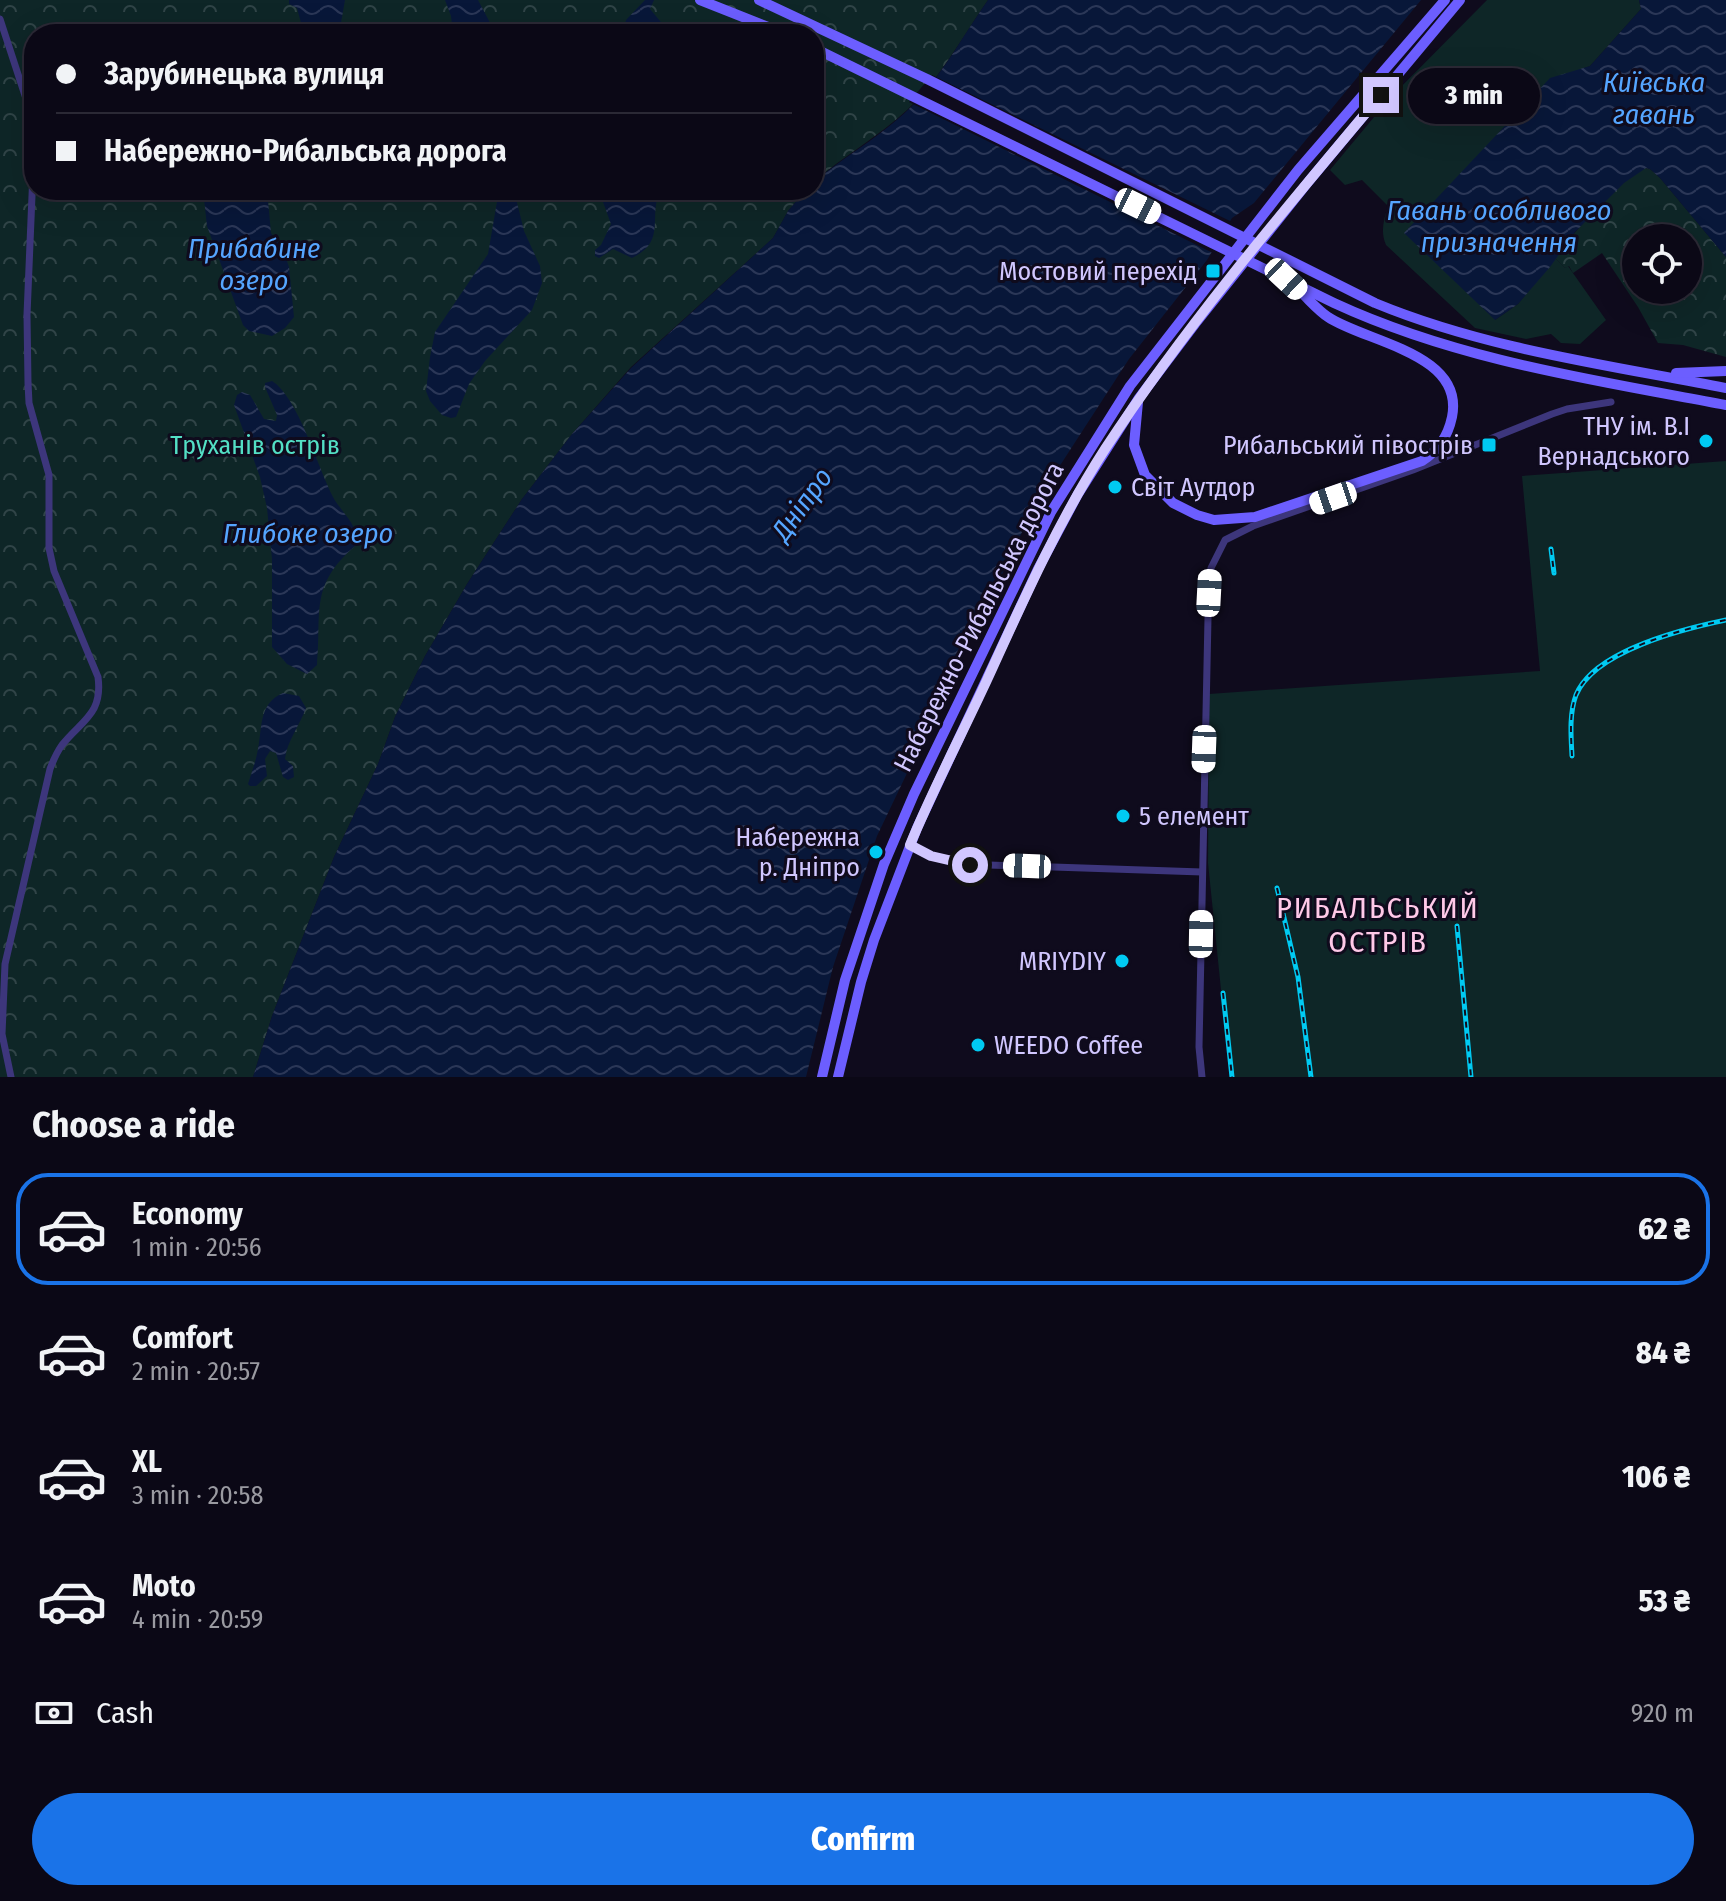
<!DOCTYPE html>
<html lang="en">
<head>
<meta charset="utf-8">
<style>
	body { margin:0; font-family:"Fira Sans Condensed",sans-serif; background:#191623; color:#f1f3f6; height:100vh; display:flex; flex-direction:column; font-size:30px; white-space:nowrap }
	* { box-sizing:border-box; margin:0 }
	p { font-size:26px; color:#9a9aa1 }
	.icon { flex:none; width:44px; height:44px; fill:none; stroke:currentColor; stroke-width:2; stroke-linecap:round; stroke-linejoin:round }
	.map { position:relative; height:1077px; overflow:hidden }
	.panel { display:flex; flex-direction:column; background:#0b0816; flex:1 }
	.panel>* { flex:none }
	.top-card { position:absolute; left:24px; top:24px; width:800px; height:176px; border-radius:32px; box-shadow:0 8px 32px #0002,0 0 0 2px #2b2935; display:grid; align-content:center; height:176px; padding:0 32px; background:#0b0816 }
	.buttons { position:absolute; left:1622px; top:224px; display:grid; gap:16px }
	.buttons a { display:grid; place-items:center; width:80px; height:80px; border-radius:50%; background:#0b0816; box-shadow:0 8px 32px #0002,0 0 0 2px #2b2935; font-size:40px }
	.end { position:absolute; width:36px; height:36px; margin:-18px; border:10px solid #d1c7ff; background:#111; box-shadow:0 0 0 4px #111 }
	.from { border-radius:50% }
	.bubble { position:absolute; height:56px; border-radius:28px; background:#0b0816; box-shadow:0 8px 32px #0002,0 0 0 2px #2b2935; font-size:26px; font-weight:800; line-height:56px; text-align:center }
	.car { position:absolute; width:24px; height:48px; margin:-24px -12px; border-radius:10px; box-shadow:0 0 6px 2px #0007; background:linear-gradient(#fff 24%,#345 0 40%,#fff 0 76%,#345 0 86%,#fff 0) }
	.top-card b { display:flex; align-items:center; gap:28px; height:76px; font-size:30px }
	.top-card b+b { border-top:2px solid #2b2935 }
	.top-card i { width:20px; height:20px; background:#f1f3f6 }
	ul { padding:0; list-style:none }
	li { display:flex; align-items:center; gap:24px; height:112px; margin:0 16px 12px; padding:0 16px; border:4px solid transparent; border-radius:32px }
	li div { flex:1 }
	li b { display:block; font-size:30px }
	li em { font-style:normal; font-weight:800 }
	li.selected { border-color:#1a73e8 }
	li>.icon { width:72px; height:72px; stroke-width:1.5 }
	h2 { padding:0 32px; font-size:36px; line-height:96px }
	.pay { display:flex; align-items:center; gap:20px; height:88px; padding:0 32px; font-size:30px }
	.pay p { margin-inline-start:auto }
	.action { display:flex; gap:16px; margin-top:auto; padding:16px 32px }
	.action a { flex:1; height:92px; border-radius:48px; background:#1a73e8; color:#fff; font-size:32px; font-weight:800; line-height:92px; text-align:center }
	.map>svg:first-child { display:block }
	.green { fill:#0e2627 }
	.park { fill:url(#park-crowns); fill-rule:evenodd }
	.water { fill:url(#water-waves) }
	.pier { fill:#0f0b1d }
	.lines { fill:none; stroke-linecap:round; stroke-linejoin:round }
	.street { stroke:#3d367c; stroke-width:7 }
	.secondary { stroke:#6c5eff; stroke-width:10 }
	.rail-casing { stroke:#00caf2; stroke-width:5 }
	.rail { stroke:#0f0b1d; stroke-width:2; stroke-dasharray:6; stroke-linecap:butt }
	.route { stroke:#d1c7ff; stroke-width:10 }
	.poi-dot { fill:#00caf2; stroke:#0f0b1d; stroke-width:3 }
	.labels { text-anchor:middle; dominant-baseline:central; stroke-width:6; stroke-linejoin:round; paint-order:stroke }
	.poi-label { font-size:26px; fill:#d1c7ff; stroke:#0f0b1d; text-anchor:end }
	.park-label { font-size:26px; fill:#53dfc5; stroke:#0f0b1d }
	.street-label { font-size:26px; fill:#d1c7ff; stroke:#0f0b1d }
	.water-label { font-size:28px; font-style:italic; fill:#55a5ff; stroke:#0f0b1d }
	.quarter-label { font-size:30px; letter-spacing:2px; fill:#ffc9e8; stroke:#0f0b1d }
</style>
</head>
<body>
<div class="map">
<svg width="1726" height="1077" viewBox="0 0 1726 1077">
	<defs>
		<pattern id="park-crowns" width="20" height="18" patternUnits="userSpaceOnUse" patternTransform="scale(2)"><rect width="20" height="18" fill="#0e2627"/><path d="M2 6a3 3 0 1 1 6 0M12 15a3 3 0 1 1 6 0" fill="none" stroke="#304447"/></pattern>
		<pattern id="water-waves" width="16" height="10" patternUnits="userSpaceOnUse" patternTransform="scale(2)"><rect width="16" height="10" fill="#081739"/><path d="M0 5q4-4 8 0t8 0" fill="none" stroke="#2b3757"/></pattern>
	</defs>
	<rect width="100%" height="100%" fill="#0f0b1d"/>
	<g class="green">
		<path d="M1487,0h152l2,9 -51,57 -13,5 -82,249 23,-16 37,-46 10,10 3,-2 38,54 -26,24 -19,-1 -10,-9 -25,5 -51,-11 -89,-83c-6,-14 -2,-26 2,-39l-26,-26 -17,5 -15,-15 59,-71z"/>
		<polygon points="1726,461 1726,1077 1230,1077 1208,863 1209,694 1540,671 1522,476"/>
	</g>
	<g class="park">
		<path d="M0,0h988c-26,37 -48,79 -81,110 -29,27 -64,46 -93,72v-148h-780v156h772l-18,21 -15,27 -142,129 -59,67 -50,65 -55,85 -42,72 -30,61 -17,47 -44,93 -62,159 -19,61h-253z"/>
		<path d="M1645,168l5,1 10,9 66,79v100l-43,-12 -25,-2 -20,-36 -36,-54 -29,20 -4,-7 -4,2 -10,-10c19,-26 62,-76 90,-90zM1636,238h52v52h-52z"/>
	</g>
	<g class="water">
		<polygon points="289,0 345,0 339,34 304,34 297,8 289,4"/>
		<polygon points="445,0 478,0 496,34 453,34 451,16"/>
		<polygon points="645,0 654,0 650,9 671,34 623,34 626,20"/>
		<path d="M988,0h433l-167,203 -22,15 -25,42 -78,99 -92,142 -160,335 -44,131 -27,110h-553l19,-61 62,-159 44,-93 17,-47 30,-61 42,-72 55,-85 50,-65 59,-66 142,-130 15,-27 18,-21h8v-8l7,-6c31,-24 66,-44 94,-73 29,-31 49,-69 73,-103z"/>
		<polygon points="1639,0 1726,0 1726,257 1660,178 1650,169 1646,168 1624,183 1575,232 1550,267 1518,304 1495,320 1404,233 1550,78 1590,66 1641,9"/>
		<polygon points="203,190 267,190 271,233 283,249 289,267 294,317 285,328 272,336 249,331 243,325 207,226"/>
		<polygon points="499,190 514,190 524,231 540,266 542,283 532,310 485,361 469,384 456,417 451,418 442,415 430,401 426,391 430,357 435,332 488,254"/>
		<path d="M602,190h58c-12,28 7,51 -28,68l-19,-9 -14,9 -4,-2v-6l6,-5 10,-21 -8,-22z"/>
		<path d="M272,381c26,16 46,87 61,116 6,11 16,20 21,31 3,6 2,12 1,18 -46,40 -33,65 -38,119l-10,9 -20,-10 -15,-17v-88l-5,-51 -7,-31 -26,-72 3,-10 5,-3 8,3 14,24 12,2 1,-6 -12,-28v-4z"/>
		<path d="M283,693l16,3 7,12c-6,17 -19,33 -21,51l8,7 1,11 -6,3 -5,-3 -7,-24 -6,-2 -5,8 2,17 -11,10h-6l-2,-2c3,-10 7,-20 9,-30 6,-24 0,-50 26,-61z"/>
	</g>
	<polygon class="pier" points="932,75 1234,223 1215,254 909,102"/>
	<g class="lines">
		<g class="street">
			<path d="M0,19l31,95 2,58 -6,143 1,68 1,20 20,72v73l5,23 44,106c5,37 -16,43 -36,68 -5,7 -9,16 -12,24l-45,195 -3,70 9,43"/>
			<polyline points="910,845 931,856 960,864 1202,872"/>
			<polyline points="1202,1077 1199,1047 1208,618 1211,568 1225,540 1253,526 1413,470 1552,414 1567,409 1611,402"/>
		</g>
		<g class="secondary">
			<polyline points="700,0 786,34"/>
			<path d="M759,0l168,79 448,224c111,46 233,62 351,85"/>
			<path d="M814,48l520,255c123,57 259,77 392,102"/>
			<polyline points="1676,373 1726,371"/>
			<path d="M1138,402l-4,43 11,30 28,28 24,12 17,5 41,-3 167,-56c16,-10 26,-25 30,-44 13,-64 -87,-75 -124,-100 -11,-7 -21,-20 -32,-29"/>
			<polyline points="822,1077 845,980 884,864 914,794 1051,512 1130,386 1298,170 1445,0"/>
			<polyline points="838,1077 861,982 874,940 917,828 1038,569 1078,494 1139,398 1195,324 1309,181 1460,0"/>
		</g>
		<defs>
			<g id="rail">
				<polyline points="1551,549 1554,573"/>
				<path d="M1572,756c-1,-20 -3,-42 4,-61 18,-44 107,-66 150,-75"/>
				<polyline points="1277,888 1298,977 1311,1077"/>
				<polyline points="1457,926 1471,1077"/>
				<polyline points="1223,993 1232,1077"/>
			</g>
		</defs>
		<use href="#rail" class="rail-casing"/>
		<use href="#rail" class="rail"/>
	</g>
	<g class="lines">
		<path class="route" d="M970,865l-39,-9 -21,-11c23,-56 51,-109 77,-165 36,-79 71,-158 118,-231 82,-125 180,-240 276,-354"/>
	</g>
	<g class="poi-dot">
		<rect x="1205" y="263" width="16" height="16" rx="4"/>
		<circle cx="1706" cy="441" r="8"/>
		<rect x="1481" y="437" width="16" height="16" rx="4"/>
		<circle cx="1115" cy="487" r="8"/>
		<circle cx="1123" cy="816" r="8"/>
		<circle cx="876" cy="852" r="8"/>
		<circle cx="1122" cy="961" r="8"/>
		<circle cx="978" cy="1045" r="8"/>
	</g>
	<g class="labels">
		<g class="poi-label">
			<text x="1197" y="271">Мостовий перехід</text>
			<text x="1690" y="426">ТНУ ім. В.І<tspan x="1690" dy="30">Вернадського</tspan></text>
			<text x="1473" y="445">Рибальський півострів</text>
			<text x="1131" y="487" text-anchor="start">Світ Аутдор</text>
			<text x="1139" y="816" text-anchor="start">5 елемент</text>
			<text x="860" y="837">Набережна<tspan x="860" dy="30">р. Дніпро</tspan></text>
			<text x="1106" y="961">MRIYDIY</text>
			<text x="994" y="1045" text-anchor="start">WEEDO Coffee</text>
		</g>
		<g class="park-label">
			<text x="255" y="445">Труханів острів</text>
		</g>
		<g class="street-label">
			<text transform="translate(979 617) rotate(-63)">Набережно-Рибальська дорога</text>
		</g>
		<g class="water-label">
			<text x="1654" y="82">Київська<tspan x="1654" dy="32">гавань</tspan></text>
			<text x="1499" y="210">Гавань особливого<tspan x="1499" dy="32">призначення</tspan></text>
			<text x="254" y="248">Прибабине<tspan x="254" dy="32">озеро</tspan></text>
			<text transform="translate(802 504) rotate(-54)">Дніпро</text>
			<text x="308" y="533">Глибоке озеро</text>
		</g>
		<g class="quarter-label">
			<text x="1378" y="908">РИБАЛЬСЬКИЙ<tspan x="1378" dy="34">ОСТРІВ</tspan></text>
		</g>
	</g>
</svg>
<div class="buttons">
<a><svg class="icon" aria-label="locate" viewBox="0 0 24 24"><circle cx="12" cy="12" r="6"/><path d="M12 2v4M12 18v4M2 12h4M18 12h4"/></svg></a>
</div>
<i class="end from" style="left:970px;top:865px"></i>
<i class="end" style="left:1381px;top:95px"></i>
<div class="bubble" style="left:1408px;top:68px;width:132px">3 min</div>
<i class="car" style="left:1138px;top:206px;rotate:116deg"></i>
<i class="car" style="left:1286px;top:279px;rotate:133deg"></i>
<i class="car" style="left:1333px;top:498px;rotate:251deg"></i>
<i class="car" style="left:1209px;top:593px;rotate:3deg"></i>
<i class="car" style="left:1204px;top:749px;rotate:182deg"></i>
<i class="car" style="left:1027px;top:866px;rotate:272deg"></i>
<i class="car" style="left:1201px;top:934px;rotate:1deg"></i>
<div class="top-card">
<b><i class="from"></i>Зарубинецька вулиця</b>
<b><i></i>Набережно-Рибальська дорога</b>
</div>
</div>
<section class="panel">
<h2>Choose a ride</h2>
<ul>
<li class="selected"><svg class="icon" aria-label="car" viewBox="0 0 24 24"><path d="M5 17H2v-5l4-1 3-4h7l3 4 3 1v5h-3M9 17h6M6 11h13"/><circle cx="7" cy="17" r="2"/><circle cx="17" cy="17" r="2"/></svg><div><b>Economy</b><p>1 min · 20:56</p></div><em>62 ₴</em></li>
<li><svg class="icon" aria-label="car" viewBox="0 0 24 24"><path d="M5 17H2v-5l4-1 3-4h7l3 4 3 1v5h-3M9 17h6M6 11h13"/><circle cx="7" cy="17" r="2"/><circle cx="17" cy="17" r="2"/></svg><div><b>Comfort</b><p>2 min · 20:57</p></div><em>84 ₴</em></li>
<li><svg class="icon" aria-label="car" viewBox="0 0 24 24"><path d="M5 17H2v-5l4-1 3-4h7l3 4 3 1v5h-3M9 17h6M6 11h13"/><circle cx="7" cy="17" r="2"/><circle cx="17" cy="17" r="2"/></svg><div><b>XL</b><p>3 min · 20:58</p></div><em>106 ₴</em></li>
<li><svg class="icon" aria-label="car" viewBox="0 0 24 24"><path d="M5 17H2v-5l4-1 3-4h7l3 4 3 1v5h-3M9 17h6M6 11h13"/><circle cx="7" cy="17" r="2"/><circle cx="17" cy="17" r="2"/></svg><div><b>Moto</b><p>4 min · 20:59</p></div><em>53 ₴</em></li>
</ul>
<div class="pay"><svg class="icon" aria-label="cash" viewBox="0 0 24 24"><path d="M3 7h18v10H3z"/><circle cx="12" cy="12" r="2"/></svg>Cash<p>920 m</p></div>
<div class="action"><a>Confirm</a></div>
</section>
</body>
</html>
